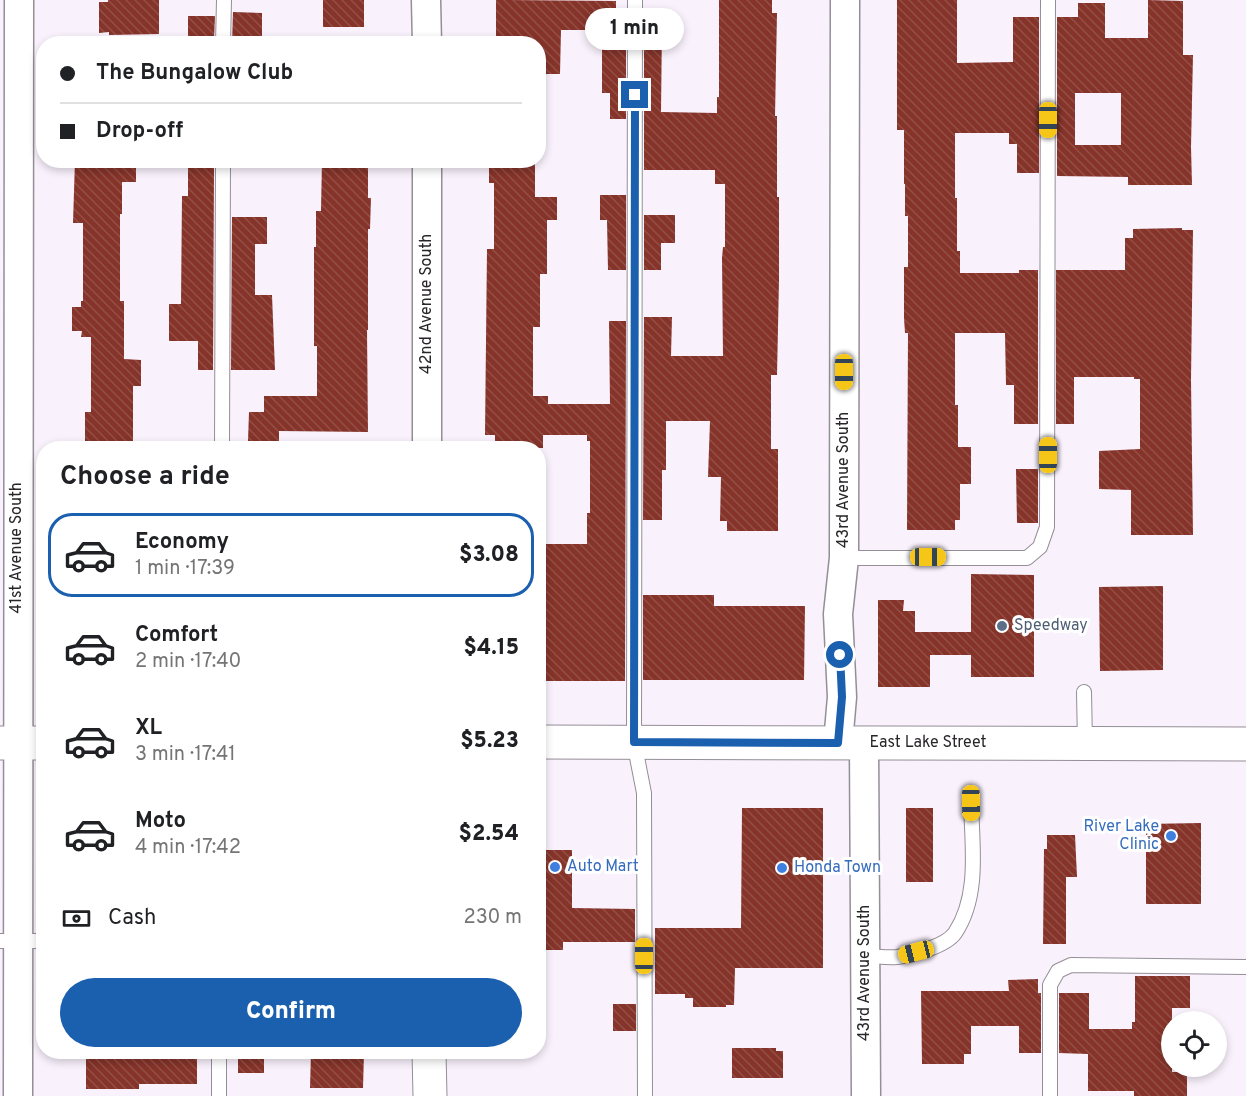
<!DOCTYPE html>
<html lang="en">
<head>
<meta charset="utf-8">
<style>
	body { margin:0; font-family:Overpass,sans-serif; background:#f6f6f6; color:#202124; height:100vh; display:flex; flex-direction:column; font-size:22px; white-space:nowrap }
	* { box-sizing:border-box; margin:0 }
	p { font-size:20px; color:#757577 }
	.icon { flex:none; width:33px; height:33px; fill:none; stroke:currentColor; stroke-width:2; stroke-linecap:round; stroke-linejoin:round }
	.map { position:relative; flex:1; overflow:hidden }
	.details { position:absolute; left:36px; top:441px; width:510px; height:618px; display:flex; flex-direction:column; background:#fff; border-radius:24px; box-shadow:0 3px 9px #0003 }
	.details>* { flex:none }
	.top-card { position:absolute; left:36px; top:36px; width:510px; height:132px; border-radius:24px; box-shadow:0 3px 9px #0003; display:grid; align-content:center; height:132px; padding:0 24px; background:#fff }
	.buttons { position:absolute; left:1161px; top:1011px; display:grid; gap:12px }
	.buttons a { display:grid; place-items:center; width:66px; height:66px; border-radius:50%; background:#fff; box-shadow:0 3px 9px #0003; font-size:30px }
	.end { position:absolute; width:27px; height:27px; margin:-14px; border:8px solid #1b5faf; background:#fff; box-shadow:0 0 0 3px #fff }
	.from { border-radius:50% }
	.bubble { position:absolute; height:42px; border-radius:21px; background:#fff; box-shadow:0 3px 9px #0003; font-size:20px; font-weight:800; line-height:42px; text-align:center }
	.car { position:absolute; width:18px; height:36px; margin:-18px -9px; border-radius:8px; box-shadow:0 0 4px 2px #0007; background:linear-gradient(#f5c518 24%,#345 0 40%,#f5c518 0 76%,#345 0 86%,#f5c518 0) }
	.top-card b { display:flex; align-items:center; gap:21px; height:57px; font-size:22px }
	.top-card b+b { border-top:2px solid #e0e0e0 }
	.top-card i { width:15px; height:15px; background:#202124 }
	ul { padding:0; list-style:none }
	li { display:flex; align-items:center; gap:18px; height:84px; margin:0 12px 9px; padding:0 12px; border:3px solid transparent; border-radius:24px }
	li div { flex:1 }
	li b { display:block; font-size:22px }
	li em { font-style:normal; font-weight:800 }
	li.on { border-color:#1b5faf }
	li>.icon { width:54px; height:54px; stroke-width:1.5 }
	h2 { padding:0 24px; font-size:27px; line-height:72px }
	.pay { display:flex; align-items:center; gap:15px; height:66px; padding:0 24px; font-size:22px }
	.pay p { margin-inline-start:auto }
	.cta { display:flex; gap:12px; margin-top:auto; padding:12px 24px }
	.cta a { flex:1; height:69px; border-radius:36px; background:#1b5faf; color:#fff; font-size:24px; font-weight:800; line-height:69px; text-align:center }
	.map>svg:first-child { display:block }
	.building { fill:url(#building-back-hatch); fill-rule:evenodd }
	.lines { fill:none; stroke-linecap:round; stroke-linejoin:round }
	.service-casing { stroke:#948e97; stroke-width:16 }
	.minor-casing { stroke:#948e97; stroke-width:31 }
	.tertiary-casing { stroke:#948e97; stroke-width:35 }
	.primary-casing { stroke:#948e97; stroke-width:35 }
	.service { stroke:#fff; stroke-width:14 }
	.minor { stroke:#fff; stroke-width:28 }
	.tertiary { stroke:#fff; stroke-width:33 }
	.primary { stroke:#fff; stroke-width:33 }
	.route { stroke:#1b5faf; stroke-width:8 }
	.service-dot { fill:#5c6f8a; stroke:#fff; stroke-width:2 }
	.shop-dot { fill:#3f7fe0; stroke:#fff; stroke-width:2 }
	.labels { text-anchor:middle; dominant-baseline:central; stroke-width:6; stroke-linejoin:round; paint-order:stroke }
	.street-label { font-size:16px; fill:#282529; stroke:#fff }
	.service-label { font-size:16px; fill:#4e5e75; stroke:#fff; text-anchor:start }
	.shop-label { font-size:16px; fill:#366cbe; stroke:#fff; text-anchor:start }
</style>
</head>
<body>
<div class="map">
<svg width="1246" height="1096" viewBox="0 0 1246 1096">
	<defs>
		<pattern id="building-back-hatch" width="6" height="6" patternUnits="userSpaceOnUse" patternTransform="scale(1.5)"><rect width="6" height="6" fill="#863329"/><path d="M-1 5l2 2M0 0l6 6M5-1l2 2" fill="none" stroke="#914f47"/></pattern>
	</defs>
	<rect width="100%" height="100%" fill="#f9f1fc"/>
	<g class="building">
		<polygon points="108,0 159,0 159,34 109,35 109,32 99,33 99,2 108,2"/>
		<rect x="323" y="0" width="41" height="27"/>
		<polygon points="496,0 616,1 616,25 626,25 626,119 610,119 610,93 602,93 602,30 561,30 560,74 538,74 538,44 496,44"/>
		<polygon points="719,0 772,0 772,13 777,13 775,116 777,116 777,197 779,197 779,280 777,375 771,375 771,449 778,449 778,531 727,531 727,521 720,521 721,477 708,477 710,421 666,421 666,470 662,470 662,520 643,520 644,317 672,317 671,356 723,356 722,258 723,247 725,247 725,184 715,184 715,170 644,170 644,25 662,25 661,112 717,113 717,97 719,97"/>
		<polygon points="897,0 957,0 957,63 1013,62 1013,17 1039,17 1039,173 1017,173 1017,144 1009,144 1009,133 955,133 955,198 957,198 957,251 960,251 960,273 1019,273 1019,270 1038,270 1038,424 1014,424 1014,385 1006,385 1005,333 955,333 955,405 958,405 958,447 971,447 971,484 960,484 960,520 955,520 955,530 907,530 908,333 905,333 904,318 904,267 908,267 908,216 905,216 905,184 904,184 904,130 897,130"/>
		<path d="M1148,0l35,1v54h10l-2,92 1,38h-64v-8l-71,-1v-159h21v-14h27v35h43zM1075,93h46v52h-46z"/>
		<polygon points="233,12 262,13 262,43 232,43"/>
		<polygon points="188,16 215,16 214,41 188,41"/>
		<polygon points="75,160 136,160 136,182 122,182 122,214 120,214 120,301 124,301 124,359 141,360 141,386 133,386 133,441 85,441 85,412 91,412 91,337 81,337 82,331 72,331 72,307 81,307 81,301 83,301 83,223 73,223"/>
		<polygon points="322,160 368,160 368,198 371,198 370,229 368,229 368,330 367,330 368,432 279,431 279,442 248,441 249,412 264,412 264,396 317,396 317,346 314,346 314,247 316,247 316,211 321,211"/>
		<polygon points="489,160 535,160 535,197 557,197 557,220 547,220 547,274 540,274 540,327 533,327 533,396 548,396 548,404 610,404 609,321 626,321 625,681 538,681 538,544 587,544 587,513 590,513 590,441 587,441 587,435 543,435 543,448 495,448 495,435 485,435 487,249 494,249 494,183 489,183"/>
		<polygon points="188,168 214,168 213,370 198,370 198,341 169,341 169,304 181,304 182,196 188,196"/>
		<polygon points="600,195 626,195 626,270 608,270 607,220 600,220"/>
		<polygon points="644,215 675,215 675,243 661,243 661,270 644,270"/>
		<polygon points="232,217 267,217 267,244 255,244 255,295 272,295 275,370 231,370"/>
		<polygon points="1182,228 1182,230 1193,230 1191,380 1193,535 1131,535 1131,490 1099,489 1099,451 1140,449 1140,379 1134,379 1134,377 1074,377 1074,424 1056,424 1056,270 1125,270 1125,238 1133,238 1133,229"/>
		<polygon points="1016,469 1038,469 1038,523 1017,523"/>
		<polygon points="971,574 1034,575 1034,677 971,677 971,655 930,655 930,687 878,687 878,600 904,600 903,611 915,611 915,632 971,632"/>
		<polygon points="1163,586 1163,670 1100,671 1099,587"/>
		<polygon points="643,595 714,595 714,606 805,606 804,680 643,680"/>
		<polygon points="742,808 823,808 823,968 735,968 734,1005 726,1005 726,1007 693,1007 693,998 685,998 685,994 655,994 655,928 741,928"/>
		<rect x="906" y="808" width="27" height="74"/>
		<polygon points="1201,823 1201,904 1146,904 1146,824"/>
		<polygon points="1047,835 1075,835 1077,877 1066,877 1066,944 1043,944 1044,849 1047,849"/>
		<polygon points="538,850 572,850 572,908 635,909 635,942 563,942 563,950 538,950"/>
		<polygon points="1135,976 1190,976 1190,1008 1172,1008 1172,1072 1187,1072 1187,1096 1134,1096 1134,1091 1088,1091 1088,1054 1059,1053 1059,993 1089,993 1089,1029 1132,1029 1132,1022 1135,1022"/>
		<polygon points="1038,979 1038,993 1041,993 1041,1053 1019,1053 1019,1026 971,1026 971,1054 964,1054 964,1064 922,1064 921,991 1009,991 1008,980"/>
		<rect x="613" y="1004" width="23" height="27"/>
		<polygon points="732,1048 776,1048 776,1051 783,1051 783,1078 732,1078"/>
		<polygon points="86,1052 197,1052 197,1084 139,1084 139,1089 86,1089"/>
		<rect x="238" y="1052" width="26" height="21"/>
		<polygon points="311,1052 364,1052 363,1088 310,1088"/>
	</g>
	<g class="lines">
		<defs>
			<g id="service">
				<polyline points="635,0 634,742 644,793 645,1096"/>
				<polyline points="223,44 224,0"/>
				<polyline points="222,448 223,160"/>
				<polyline points="844,558 1027,558 1040,547 1047,527 1048,0"/>
				<polyline points="1084,692 1085,743"/>
				<polyline points="0,941 44,941"/>
				<path d="M865,956c10,0 22,2 32,1 16,-2 49,-11 58,-24 25,-37 17,-88 16,-130"/>
				<polyline points="219,1052 219,1096"/>
				<polyline points="1050,1096 1050,985 1058,971 1071,965 1246,967"/>
			</g>
			<g id="minor">
				<polyline points="426,0 427,44"/>
				<polyline points="427,160 427,448"/>
				<polyline points="838,743 842,697 838,614 844,558 845,0"/>
				<polyline points="864,743 866,1096"/>
				<polyline points="18,1096 19,0"/>
			</g>
			<polyline id="tertiary" points="429,1052 430,1096"/>
			<g id="primary">
				<polyline points="538,742 1246,744"/>
				<polyline points="0,743 44,743"/>
			</g>
		</defs>
		<use href="#service" class="service-casing"/>
		<use href="#minor" class="minor-casing"/>
		<use href="#tertiary" class="tertiary-casing"/>
		<use href="#primary" class="primary-casing"/>
		<use href="#service" class="service"/>
		<use href="#minor" class="minor"/>
		<use href="#tertiary" class="tertiary"/>
		<use href="#primary" class="primary"/>
	</g>
	<g class="lines">
		<polyline class="route" points="635,95 634,742 838,743 842,697 840,655"/>
	</g>
	<circle class="service-dot" cx="1002" cy="626" r="6"/>
	<g class="shop-dot">
		<circle cx="1171" cy="836" r="6"/>
		<circle cx="555" cy="867" r="6"/>
		<circle cx="782" cy="868" r="6"/>
	</g>
	<g class="labels">
		<g class="street-label">
			<text transform="translate(427 304) rotate(-90)">42nd Avenue South</text>
			<text transform="translate(844 480) rotate(-90)">43rd Avenue South</text>
			<text transform="translate(17 548) rotate(-90)">41st Avenue South</text>
			<text x="928" y="743">East Lake Street</text>
			<text transform="translate(865 973) rotate(-90)">43rd Avenue South</text>
		</g>
		<g class="service-label">
			<text x="1014" y="626">Speedway</text>
		</g>
		<g class="shop-label">
			<text x="1159" y="827" text-anchor="end">River Lake<tspan x="1159" dy="18">Clinic</tspan></text>
			<text x="567" y="867">Auto Mart</text>
			<text x="794" y="868">Honda Town</text>
		</g>
	</g>
</svg>
<div class="buttons">
<a><svg class="icon" aria-label="locate" viewBox="0 0 24 24"><circle cx="12" cy="12" r="6"/><path d="M12 2v4M12 18v4M2 12h4M18 12h4"/></svg></a>
</div>
<i class="end from" style="left:840px;top:655px"></i>
<i class="end" style="left:635px;top:95px"></i>
<div class="bubble" style="left:585px;top:8px;width:99px">1 min</div>
<i class="car" style="left:1048px;top:120px;rotate:180deg"></i>
<i class="car" style="left:844px;top:372px;rotate:180deg"></i>
<i class="car" style="left:1048px;top:455px;rotate:0deg"></i>
<i class="car" style="left:928px;top:557px;rotate:90deg"></i>
<i class="car" style="left:971px;top:803px;rotate:179deg"></i>
<i class="car" style="left:916px;top:952px;rotate:256deg"></i>
<i class="car" style="left:644px;top:956px;rotate:0deg"></i>
<div class="top-card">
<b><i class="from"></i>The Bungalow Club</b>
<b><i></i>Drop-off</b>
</div>
<section class="details">
<h2>Choose a ride</h2>
<ul>
<li class="on"><svg class="icon" aria-label="car" viewBox="0 0 24 24"><path d="M5 17H2v-5l4-1 3-4h7l3 4 3 1v5h-3M9 17h6M6 11h13"/><circle cx="7" cy="17" r="2"/><circle cx="17" cy="17" r="2"/></svg><div><b>Economy</b><p>1 min · 17:39</p></div><em>$3.08</em></li>
<li><svg class="icon" aria-label="car" viewBox="0 0 24 24"><path d="M5 17H2v-5l4-1 3-4h7l3 4 3 1v5h-3M9 17h6M6 11h13"/><circle cx="7" cy="17" r="2"/><circle cx="17" cy="17" r="2"/></svg><div><b>Comfort</b><p>2 min · 17:40</p></div><em>$4.15</em></li>
<li><svg class="icon" aria-label="car" viewBox="0 0 24 24"><path d="M5 17H2v-5l4-1 3-4h7l3 4 3 1v5h-3M9 17h6M6 11h13"/><circle cx="7" cy="17" r="2"/><circle cx="17" cy="17" r="2"/></svg><div><b>XL</b><p>3 min · 17:41</p></div><em>$5.23</em></li>
<li><svg class="icon" aria-label="car" viewBox="0 0 24 24"><path d="M5 17H2v-5l4-1 3-4h7l3 4 3 1v5h-3M9 17h6M6 11h13"/><circle cx="7" cy="17" r="2"/><circle cx="17" cy="17" r="2"/></svg><div><b>Moto</b><p>4 min · 17:42</p></div><em>$2.54</em></li>
</ul>
<div class="pay"><svg class="icon" aria-label="cash" viewBox="0 0 24 24"><path d="M3 7h18v10H3z"/><circle cx="12" cy="12" r="2"/></svg>Cash<p>230 m</p></div>
<div class="cta"><a>Confirm</a></div>
</section>
</div>
</body>
</html>
